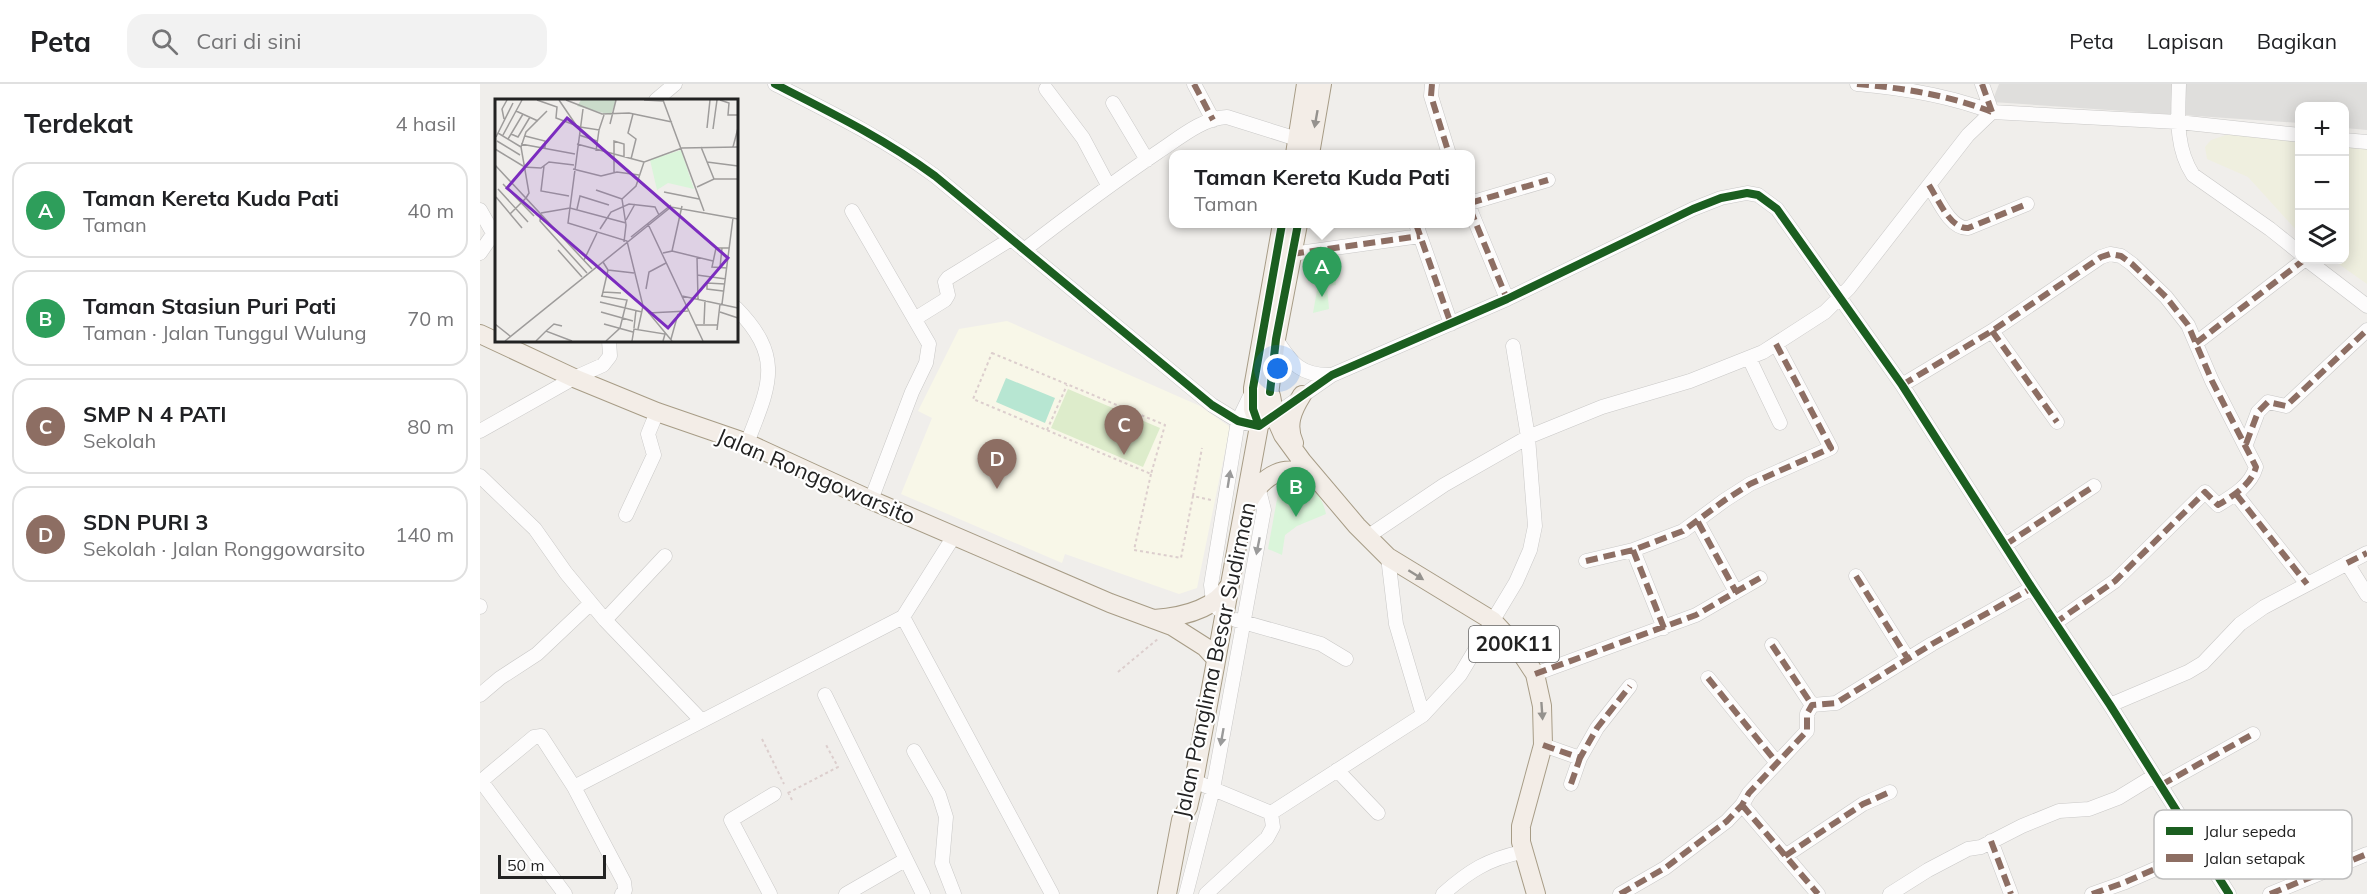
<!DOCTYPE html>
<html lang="id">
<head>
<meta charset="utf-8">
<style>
	:root { --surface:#fff; --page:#f2f2f2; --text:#202124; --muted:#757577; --line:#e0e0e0; --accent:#1a73e8 }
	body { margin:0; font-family:Mulish,sans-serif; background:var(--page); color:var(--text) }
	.controls { position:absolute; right:18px; top:18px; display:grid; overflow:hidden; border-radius:12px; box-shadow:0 3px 15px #0003 }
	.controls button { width:54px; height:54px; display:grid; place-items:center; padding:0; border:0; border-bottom:2px solid var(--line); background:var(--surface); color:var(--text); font:30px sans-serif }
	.scale { position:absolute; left:18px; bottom:15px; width:108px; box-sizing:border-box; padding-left:6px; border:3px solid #222; border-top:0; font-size:16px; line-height:21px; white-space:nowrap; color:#222; -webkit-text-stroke:4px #fff; paint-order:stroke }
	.you { position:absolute; left:798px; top:285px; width:21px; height:21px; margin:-15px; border:4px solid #fff; border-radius:50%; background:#1a73e8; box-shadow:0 0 0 9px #1a73e833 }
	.badge { display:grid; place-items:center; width:39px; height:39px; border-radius:50%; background:var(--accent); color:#fff; font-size:20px; font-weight:700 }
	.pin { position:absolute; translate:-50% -50px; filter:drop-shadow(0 2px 3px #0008) }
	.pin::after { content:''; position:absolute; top:32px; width:21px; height:18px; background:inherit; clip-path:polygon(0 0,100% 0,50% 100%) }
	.popup { position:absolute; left:689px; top:66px; width:306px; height:78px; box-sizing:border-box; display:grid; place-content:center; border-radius:12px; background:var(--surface); filter:drop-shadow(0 2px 4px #0005); font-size:20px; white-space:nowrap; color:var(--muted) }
	.popup b { font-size:22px; color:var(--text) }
	.popup::after { content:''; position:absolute; left:50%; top:100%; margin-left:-12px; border:12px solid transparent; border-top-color:var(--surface) }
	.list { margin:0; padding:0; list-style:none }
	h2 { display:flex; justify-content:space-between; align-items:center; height:78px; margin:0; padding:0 24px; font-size:26px }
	h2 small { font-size:20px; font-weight:400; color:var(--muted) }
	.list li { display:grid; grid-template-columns:39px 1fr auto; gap:18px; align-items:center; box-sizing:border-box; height:96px; margin:0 12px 12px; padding:0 12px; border:2px solid var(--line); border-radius:18px }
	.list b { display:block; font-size:22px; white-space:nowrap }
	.list p { margin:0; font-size:20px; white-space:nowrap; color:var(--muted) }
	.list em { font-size:20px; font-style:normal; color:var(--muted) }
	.icon { flex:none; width:33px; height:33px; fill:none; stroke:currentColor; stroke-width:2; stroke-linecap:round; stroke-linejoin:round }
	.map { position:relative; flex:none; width:1887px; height:810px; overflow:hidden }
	header { display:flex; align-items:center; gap:36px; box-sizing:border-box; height:84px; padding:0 30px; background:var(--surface); border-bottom:2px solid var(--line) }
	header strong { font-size:28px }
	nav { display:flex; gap:33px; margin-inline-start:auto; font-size:21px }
	.search { width:420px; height:54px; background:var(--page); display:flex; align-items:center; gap:15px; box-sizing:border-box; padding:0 21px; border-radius:18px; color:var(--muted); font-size:22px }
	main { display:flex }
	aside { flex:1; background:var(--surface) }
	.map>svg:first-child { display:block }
</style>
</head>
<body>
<header>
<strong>Peta</strong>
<div class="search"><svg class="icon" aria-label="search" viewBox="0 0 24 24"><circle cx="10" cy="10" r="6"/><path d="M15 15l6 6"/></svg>Cari di sini</div>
<nav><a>Peta</a><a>Lapisan</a><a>Bagikan</a></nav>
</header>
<main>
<aside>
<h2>Terdekat<small>4 hasil</small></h2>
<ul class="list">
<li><span class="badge" style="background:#2e9e5b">A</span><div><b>Taman Kereta Kuda Pati</b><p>Taman</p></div><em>40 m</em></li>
<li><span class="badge" style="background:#2e9e5b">B</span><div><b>Taman Stasiun Puri Pati</b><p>Taman · Jalan Tunggul Wulung</p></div><em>70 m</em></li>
<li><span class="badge" style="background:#8d6e63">C</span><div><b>SMP N 4 PATI</b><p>Sekolah</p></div><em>80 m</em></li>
<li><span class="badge" style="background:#8d6e63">D</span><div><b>SDN PURI 3</b><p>Sekolah · Jalan Ronggowarsito</p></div><em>140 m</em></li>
</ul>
</aside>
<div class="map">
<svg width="1887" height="810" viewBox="0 0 1887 810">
	<rect width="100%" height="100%" fill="#f0eeeb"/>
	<path fill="#dfdedc" d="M1519,0H1887V46L1865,44L1864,22H1820L1819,39L1512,18Z"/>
	<path fill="#f8f7e8" d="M527,237L720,322L750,343L717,504L699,510L585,470L582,479L421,410L452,334L438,327L479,245Z"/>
	<path fill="#efefdf" d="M1749,50L1819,58V149L1768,93L1727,75L1725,63L1731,56Z
		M1865,63L1887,65V200L1853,176H1864Z"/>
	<path fill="#ddeccb" d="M588,305L680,344L663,383L571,344Z"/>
	<path fill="#daf5da" d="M853,176L856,201L847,202L849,225L833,229L842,178Z
		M811,398C831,400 842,410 846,430L817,442L805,451L802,471L788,465L799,404Z"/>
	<path fill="#b7e6d2" d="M526,294L575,314L565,339L516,318Z"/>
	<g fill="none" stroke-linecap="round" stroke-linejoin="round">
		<g stroke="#c9c8c7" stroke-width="15">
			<path id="minor" d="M295,0C350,28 405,55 455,92L732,321L758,337L779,342L852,291L1027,215L1213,125L1241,114L1267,109L1278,111L1297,125L1422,301L1552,504L1630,621L1749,810
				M714,0L733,36
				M952,0L951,12L969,70
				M1377,0C1423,4 1468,11 1512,28L1698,38L1820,51
				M1502,0L1512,28
				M1699,0C1698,32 1695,63 1713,91L1790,145L1820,169
				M566,5L603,54L628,101
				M176,16L195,0
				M633,19L667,76
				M1864,56L1887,58
				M1449,101C1458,115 1470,145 1488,144L1547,120
				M990,119L1068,96
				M990,125L1027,215
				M0,126L13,149
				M372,127L449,260L446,279L432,308L391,416
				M936,140L971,240
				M544,166C588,132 632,99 678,68C698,55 722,34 747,33L817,55
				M0,169L16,146
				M812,170L940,152
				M1827,176L1887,222
				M256,224C305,274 289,302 267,359
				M436,234L465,216L468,211L465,198L468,194L531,155
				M1512,247L1577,338
				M796,255C812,280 821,292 852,291
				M1716,259L1824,176
				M1269,274L1300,339
				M1422,301L1512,247L1621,173L1630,170L1641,172L1652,180L1686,213L1708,241L1732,297L1776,383C1771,401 1753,412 1738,421L1725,408L1635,497L1575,539
				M0,347L94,294L123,281L130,272L129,256
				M1766,360L1778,328L1788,318L1806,322L1887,246
				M0,392L55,445L86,489L125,536L221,636
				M1756,410L1827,500
				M146,431L174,371L168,350L177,328
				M1218,438L1256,508
				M474,452L423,533L572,810
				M887,453L964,401L1048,353L1122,323L1210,297L1283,268L1345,228L1369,204L1488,51L1512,28
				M1525,461L1614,402
				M1153,466L1184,544
				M908,473L916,540L943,631
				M1106,477L1153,466L1203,447L1245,416L1270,400L1351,364L1296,260
				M1867,479L1887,511
				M1376,492L1428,575
				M0,522V523
				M738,525L733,518L731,501L758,337L772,308
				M125,536L185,472
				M756,536L841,560L866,575
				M1292,561L1332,621
				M1055,590L1216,531L1280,494
				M1228,594L1297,679
				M0,611L20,594L57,570L111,519
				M345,611L443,810
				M1630,621L1708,588L1723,579L1760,540L1784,523L1887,469
				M1063,661L1100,674L1117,644L1150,602
				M434,667L459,711L466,733L462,779L474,810
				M857,686L898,729
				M1,697L85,810
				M714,697L791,729L943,631L980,591L1036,498L1050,466L1055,442L1048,353L1033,262
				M0,698L54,653L61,652L94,703L144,798L145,806L142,810
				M1091,700L1100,674
				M1681,701L1773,650
				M94,703L423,533
				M1262,721L1338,810
				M1511,757L1531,810
				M1305,772L1383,720L1410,708
				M290,810L251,736L294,710
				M366,810L425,776
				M706,810L733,705L784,426L777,398
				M726,810L787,754L793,743L791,729
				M963,810C989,787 1008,775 1042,768
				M1140,810L1185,784L1247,737L1262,721L1269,709L1327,647V630L1332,621L1356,619L1452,560L1552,504
				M1410,810L1448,786L1488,765L1501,763L1542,742L1579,727L1609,725L1638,714L1674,692
				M1612,810L1643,799L1721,765
				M1790,810L1887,770"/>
		</g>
		<g stroke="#a79c86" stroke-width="20">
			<path id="major" d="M815,70L826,0
				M830,70L842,0
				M0,250L94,294L177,328L267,359L391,416L630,519L692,542L725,563L736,575
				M791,312L795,333L803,351L822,377L877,442L908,473L1013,537L1038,564L1055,590L1062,622L1063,661L1041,742V758L1056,810
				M779,342L773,325V304L802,140
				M814,359C806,341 812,327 822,311
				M768,419C782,392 805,376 834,395
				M674,535C702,533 734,526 750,501
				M687,810L701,736L708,723L714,697L779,342L787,327L796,255L818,140"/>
		</g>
		<path stroke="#dccecd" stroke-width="2" stroke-dasharray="3 3" stroke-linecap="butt" d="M512,269L685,341L671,390L493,315Z
			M567,346L587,301
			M671,390L654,466L701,474L713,412L731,416
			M713,412L722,364
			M638,588L679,554
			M282,655L304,700
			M308,708L312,716
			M308,709L358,683L345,659"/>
		<use href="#minor" stroke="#fdfcfc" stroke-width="14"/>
		<use href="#major" stroke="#f3ede7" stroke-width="18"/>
		<path stroke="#8d6e63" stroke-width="6" stroke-dasharray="12 6" stroke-linecap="butt" d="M714,0L733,36
			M952,0L951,12L969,70
			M1377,0C1423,4 1468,11 1512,28
			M1502,0L1512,28
			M1449,101C1458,115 1470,145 1488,144L1547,120
			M990,119L1068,96
			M990,125L1027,215
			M936,140L971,240
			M812,170L940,152
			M1512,247L1577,338
			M1716,259L1824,176
			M1422,301L1512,247L1621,173L1630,170L1641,172L1652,180L1686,213L1708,241L1732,297L1776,383C1771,401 1753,412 1738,421L1725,408L1635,497L1575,539
			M1766,360L1778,328L1788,318L1806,322L1887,246
			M1756,410L1827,500
			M1218,438L1256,508
			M1525,461L1614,402
			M1153,466L1184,544
			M1106,477L1153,466L1203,447L1245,416L1270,400L1351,364L1296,260
			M1867,479L1887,469
			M1376,492L1428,575
			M1292,561L1332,621
			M1055,590L1216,531L1280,494
			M1228,594L1297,679
			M1063,661L1100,674L1117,644L1150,602
			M1091,700L1100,674
			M1681,701L1773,650
			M1262,721L1338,810
			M1511,757L1531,810
			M1305,772L1383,720L1410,708
			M1140,810L1185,784L1247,737L1262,721L1269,709L1327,647V630L1332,621L1356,619L1452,560L1552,504
			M1612,810L1643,799L1721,765
			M1790,810L1887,770"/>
		<g stroke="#fff" stroke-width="11">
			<path id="cycleway" d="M295,0C350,28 405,55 455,92L732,321L758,337L779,342L852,291L1027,215L1213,125L1241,114L1267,109L1278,111L1297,125L1422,301L1552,504L1630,621L1749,810
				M790,308L796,255L818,140
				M779,342L773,325V304L802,140"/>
		</g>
		<use href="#cycleway" stroke="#1b5e20" stroke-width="8"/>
	</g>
	<defs><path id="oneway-solid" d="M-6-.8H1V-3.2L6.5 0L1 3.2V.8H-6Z" transform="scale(1.5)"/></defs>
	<g fill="#95928e">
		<use href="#oneway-solid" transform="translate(836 35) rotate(100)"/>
		<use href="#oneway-solid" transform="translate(936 491) rotate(32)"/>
		<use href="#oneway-solid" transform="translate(1062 627) rotate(86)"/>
	</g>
	<g fill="#9a9a9a">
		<use href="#oneway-solid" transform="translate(749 395) rotate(-81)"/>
		<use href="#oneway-solid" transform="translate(778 462) rotate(101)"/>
		<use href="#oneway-solid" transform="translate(742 653) rotate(100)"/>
	</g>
	<g text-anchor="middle" stroke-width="4.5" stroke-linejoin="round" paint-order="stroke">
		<rect fill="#fff" stroke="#646464" stroke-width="1.5" x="989" y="542" width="90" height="36" rx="4.5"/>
		<g font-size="21" font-weight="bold" fill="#222">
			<text x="1034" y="567">200K11</text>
		</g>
		<g font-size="22" fill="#222" stroke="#fff">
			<text transform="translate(336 392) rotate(23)" y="8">Jalan Ronggowarsito</text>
			<text transform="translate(734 576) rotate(-78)" y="8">Jalan Panglima Besar Sudirman</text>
		</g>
	</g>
	<g transform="translate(15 15)">
		<rect width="243" height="243" fill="#f0eeeb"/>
		<path d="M86,1H121L116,16L82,7Z" fill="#cadbca"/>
		<path d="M186,51L199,90L173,84L162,91L155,61Z" fill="#daf5da"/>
		<path fill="none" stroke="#9e9c9b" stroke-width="1.5" d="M42,1L62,8L61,19L85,28L104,31L109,16M64,1L81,26M71,1L107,15L134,14L177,23M149,1L168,2M168,1L209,112M225,1L234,4L233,16H243M88,10L73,124L132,142L148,207L177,242M21,12L43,22M9,20L7,10L12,1M115,25L121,1M212,29L215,1M218,30L222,1M3,34L26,48M16,35L23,38L35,18M8,36L27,1M84,36L102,42M30,37L50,42V49M1,38L18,4M13,40L28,15M2,42L25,56M26,45L80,55M82,45L149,63M206,48L219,80M238,48L243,29M0,50L28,67M101,52L104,31M136,60L141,40L133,34L138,15M212,63L243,67M0,66L97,170M49,67L46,92L74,97M28,68L46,69L54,63L79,66M78,70L106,77L122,73L144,76M119,73V42L129,45V58M8,85L39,117M202,88L219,80H243M3,90L33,123M101,91L127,100M169,93L204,100M1,98L27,129M31,99L34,94L26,48L31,33L52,12M82,110L85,97L114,106M46,114L75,109L131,124M46,114L45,122L92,174M15,115L31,99M131,121L140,105M153,125L208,242M105,130L116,113L134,105L160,108L164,116M136,138L176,106M129,143L131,126L127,100L141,87L149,63L187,49L243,48M63,151L87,178M177,152L218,162M168,154L177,152L187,107M202,158L203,200M89,161L102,134M108,163L113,171L139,174M225,168L227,149M232,169L217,168L221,149H234M202,176L231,180M151,190L154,173L171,164M228,192L212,190V184L230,185M108,193L126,194M106,197L132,201L125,229L111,242M107,197L113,171M187,197L243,209M105,203L147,213M227,205L238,119M106,213L138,222M225,213L243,219M153,214L193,212M0,225L15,237M109,225L138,233M209,225L210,201M200,226H222M139,229L141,211M143,230L148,207M222,231L225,205M51,232L59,225L67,227M176,240L183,215M10,242L176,108L243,120M41,242L51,232L77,242M137,242L139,230L170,235L168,242"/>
		<path fill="#7b2cbf" fill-opacity="0.15" stroke="#7b2cbf" stroke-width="3" d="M72,19L233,159L173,229L12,89Z"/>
		<rect width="243" height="243" fill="none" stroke="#222" stroke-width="3"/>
	</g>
	<rect x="1674" y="726" width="198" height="69" rx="9" fill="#fff" stroke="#bdbdbd" stroke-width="1.5"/>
	<rect x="1686" y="743" width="27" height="8" fill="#1b5e20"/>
	<rect x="1686" y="770" width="27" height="8" fill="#8d6e63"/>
	<g font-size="16" fill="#222">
		<text x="1724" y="753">Jalur sepeda</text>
		<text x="1724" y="780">Jalan setapak</text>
	</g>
</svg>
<div class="controls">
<button>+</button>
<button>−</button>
<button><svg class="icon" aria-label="layers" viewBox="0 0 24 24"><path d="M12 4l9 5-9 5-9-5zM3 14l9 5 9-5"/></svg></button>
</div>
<div class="scale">50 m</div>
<div class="you"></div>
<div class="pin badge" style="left:842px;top:213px;background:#2e9e5b">A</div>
<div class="popup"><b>Taman Kereta Kuda Pati</b>Taman</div>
<div class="pin badge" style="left:816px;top:433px;background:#2e9e5b">B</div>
<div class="pin badge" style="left:644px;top:371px;background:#8d6e63">C</div>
<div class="pin badge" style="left:517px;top:405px;background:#8d6e63">D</div>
</div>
</main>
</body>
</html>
